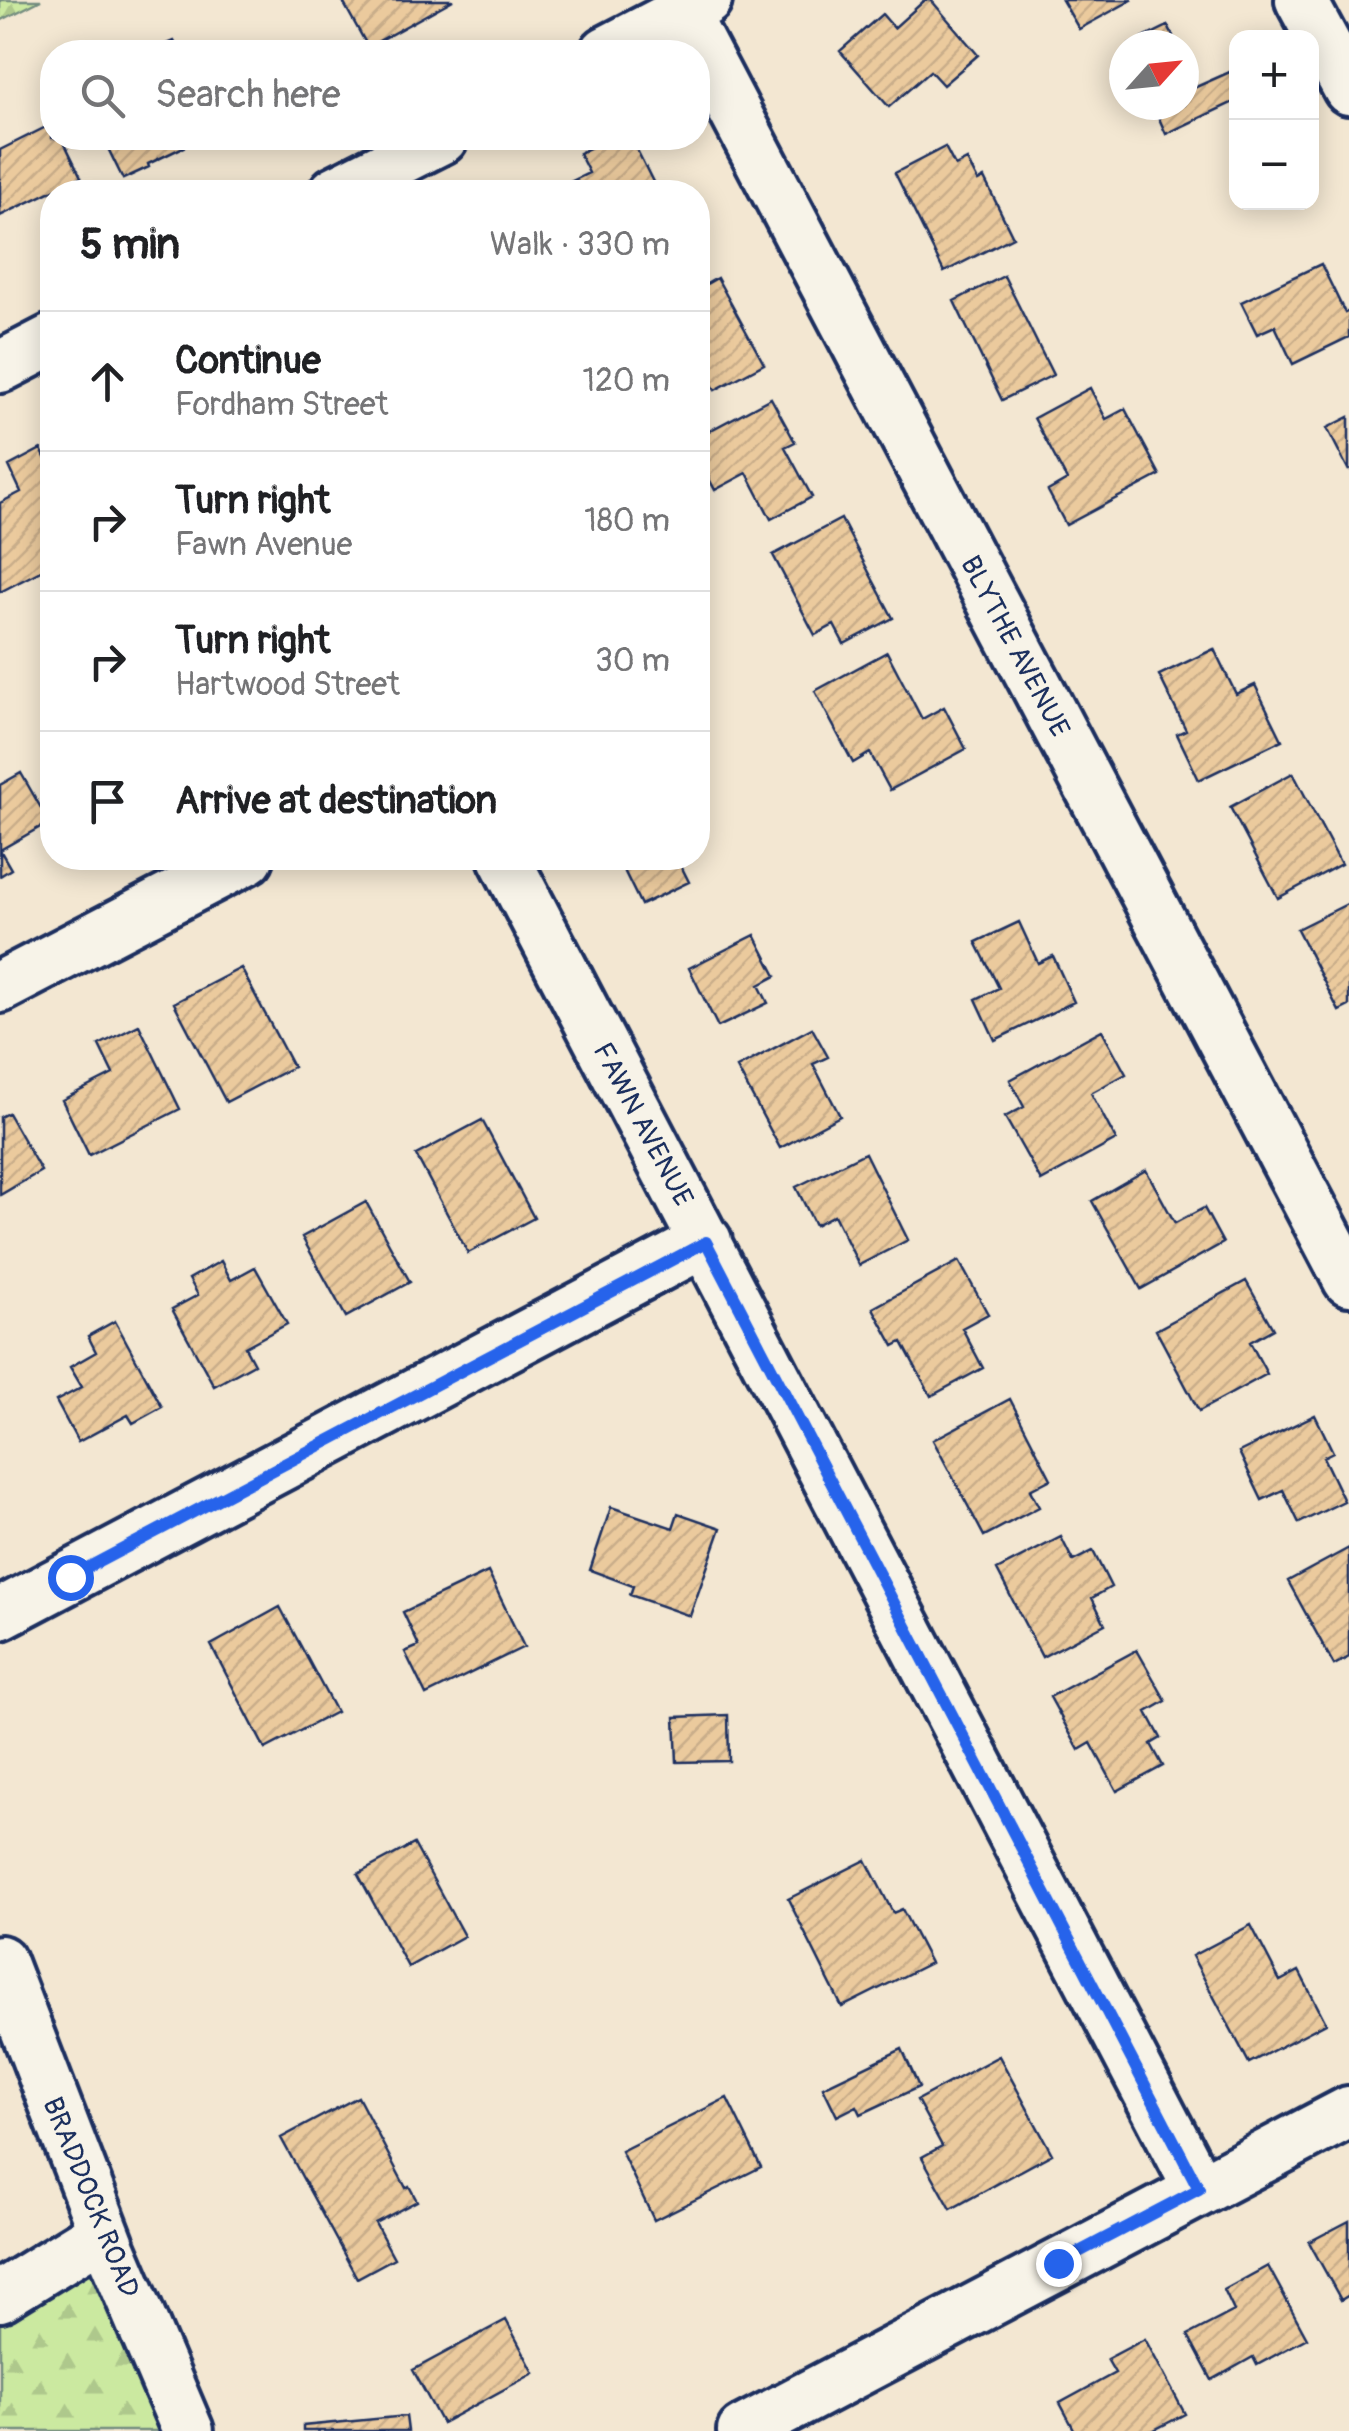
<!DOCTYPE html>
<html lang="en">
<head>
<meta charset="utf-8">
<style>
	:root { --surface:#fff; --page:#f6f6f6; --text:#202124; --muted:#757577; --line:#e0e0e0 }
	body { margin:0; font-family:Pangolin,sans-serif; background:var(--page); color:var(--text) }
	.controls { position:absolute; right:30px; top:30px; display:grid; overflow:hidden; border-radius:20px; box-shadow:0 5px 25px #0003 }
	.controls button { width:90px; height:90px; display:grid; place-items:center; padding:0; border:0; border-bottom:2px solid var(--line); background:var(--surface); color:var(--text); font:50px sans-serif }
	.compass { position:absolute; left:1109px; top:30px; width:90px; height:90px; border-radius:50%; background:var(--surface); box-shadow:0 5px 25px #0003; rotate:63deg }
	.stop { position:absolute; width:30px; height:30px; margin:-22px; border:8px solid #2563eb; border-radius:50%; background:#fff }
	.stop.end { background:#2563eb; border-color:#fff; box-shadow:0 2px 10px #0008 }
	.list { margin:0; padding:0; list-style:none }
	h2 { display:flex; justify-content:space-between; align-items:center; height:130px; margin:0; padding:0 40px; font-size:42px }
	h2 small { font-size:32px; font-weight:400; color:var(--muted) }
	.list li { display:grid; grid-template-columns:65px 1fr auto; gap:30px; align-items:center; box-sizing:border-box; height:140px; padding:0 40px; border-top:2px solid var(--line) }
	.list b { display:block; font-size:38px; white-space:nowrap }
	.list p { margin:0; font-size:32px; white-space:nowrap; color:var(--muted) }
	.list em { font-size:32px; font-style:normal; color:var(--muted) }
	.icon { flex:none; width:55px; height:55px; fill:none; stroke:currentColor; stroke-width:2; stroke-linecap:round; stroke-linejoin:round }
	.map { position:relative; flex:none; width:1349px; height:2431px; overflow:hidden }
	.search { position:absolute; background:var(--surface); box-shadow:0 5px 25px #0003; left:40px; top:40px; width:670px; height:110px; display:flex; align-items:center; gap:25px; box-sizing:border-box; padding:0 35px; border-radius:40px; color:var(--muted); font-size:38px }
	.panel { position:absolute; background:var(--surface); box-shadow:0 5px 25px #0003; left:40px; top:180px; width:670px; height:690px; border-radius:40px }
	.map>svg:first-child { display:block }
</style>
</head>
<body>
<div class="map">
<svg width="1349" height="2431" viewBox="0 0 1349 2431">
	<defs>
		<pattern id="forest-firs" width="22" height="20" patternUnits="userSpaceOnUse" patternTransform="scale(2.5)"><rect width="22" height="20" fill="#cbe9a0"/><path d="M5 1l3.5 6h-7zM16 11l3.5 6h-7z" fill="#aec88c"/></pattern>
		<pattern id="building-hatch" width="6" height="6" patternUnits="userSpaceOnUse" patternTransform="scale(2.5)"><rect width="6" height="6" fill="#ebca9d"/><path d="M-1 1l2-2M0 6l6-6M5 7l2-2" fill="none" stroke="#c9ae8a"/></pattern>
	</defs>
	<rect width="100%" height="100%" fill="#f3e7d2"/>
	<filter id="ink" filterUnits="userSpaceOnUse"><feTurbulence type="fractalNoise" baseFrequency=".01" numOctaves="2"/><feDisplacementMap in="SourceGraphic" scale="20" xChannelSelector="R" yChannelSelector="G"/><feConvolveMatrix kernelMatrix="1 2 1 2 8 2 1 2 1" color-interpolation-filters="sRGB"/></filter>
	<g filter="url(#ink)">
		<path fill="url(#forest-firs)" stroke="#738c7f" stroke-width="2.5" d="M0,0H41L0,21Z
			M113,2256L185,2431H0V2312Z"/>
		<path fill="url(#building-hatch)" stroke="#1b2f5e" stroke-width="2.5" d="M342,0H453L368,47Z
			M925,0H931L978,55L943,85L930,71L889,107L840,51L882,14L894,28Z
			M1062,0H1132L1079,29Z
			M1168,26L1177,45H1129Z
			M174,41L180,52H149Z
			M1184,61L1196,87L1232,71L1236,81V101L1166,134L1153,105H1184Z
			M52,124V138H62L81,177L0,216V150Z
			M103,138H202L148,164L149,167L123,179Z
			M610,138H631L658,192H573L568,183L589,173L579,153Z
			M945,147L955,166L967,160L978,181L984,178L1013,237L944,272L895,173Z
			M1321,264L1345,313L1349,311V337L1293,364L1275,326L1257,334L1241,302Z
			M1004,276L1053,375L1002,400L954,301Z
			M717,278L764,364L715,390L702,365L698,368V289Z
			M1090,388L1106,419L1125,409L1160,475L1066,525L1048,491L1067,480L1034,418Z
			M771,398L795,442L785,447L812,497L771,519L747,473L715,490L698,458V437Z
			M1349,417V471L1327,428Z
			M41,449L52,472V565L0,592V503L21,492L9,466Z
			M841,519L893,618L844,644L834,625L815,635L773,555Z
			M1214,649L1236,694L1255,685L1282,740L1199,780L1177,734L1186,730L1159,675Z
			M887,652L922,719L944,707L966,749L890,790L870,753L853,763L815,691Z
			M21,773L49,822L0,850V785Z
			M1293,773L1341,864L1278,898L1230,807Z
			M0,850L11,869L0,876Z
			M618,858H677L689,882L641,905Z
			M1349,903V1006L1339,1011L1297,929Z
			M1019,922L1038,963L1053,956L1074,1002L995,1040L976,999L999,988L976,942Z
			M755,935L776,976L759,985L768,1003L718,1027L689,968Z
			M241,968L293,1067L226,1102L174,1003Z
			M139,1025L180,1109L89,1155L62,1100L113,1074L99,1045Z
			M812,1028L828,1057L813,1064L840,1116L780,1148L737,1068Z
			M1102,1030L1126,1074L1091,1093L1116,1140L1041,1181L1005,1117L1024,1107L1010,1080Z
			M8,1113L41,1171L0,1195V1117Z
			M482,1120L534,1218L468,1253L416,1155Z
			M865,1153L908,1240L859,1265L834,1215L815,1225L796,1187Z
			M1146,1170L1175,1223L1204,1208L1223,1243L1141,1289L1092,1201Z
			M366,1202L410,1282L346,1317L302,1237Z
			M221,1261L231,1280L255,1267L287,1324L245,1347L254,1364L214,1386L172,1309L198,1295L189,1279Z
			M959,1261L988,1314L962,1328L983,1368L931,1396L902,1342L894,1346L873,1308Z
			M1246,1281L1273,1329L1250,1342L1267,1374L1199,1411L1156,1330Z
			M115,1321L162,1407L133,1423L128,1415L78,1442L56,1401L82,1387L70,1367L96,1352L88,1336Z
			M1010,1399L1051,1479L1030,1490L1039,1507L984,1536L933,1440Z
			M1315,1415L1333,1452L1323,1457L1344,1501L1299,1523L1283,1490L1262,1500L1239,1452Z
			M611,1507L673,1528L678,1513L721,1528L690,1616L630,1595L633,1586L590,1570Z
			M1061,1537L1073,1561L1093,1551L1111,1587L1092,1598L1105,1624L1042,1657L997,1570Z
			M1349,1548V1657L1334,1665L1288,1581Z
			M488,1572L524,1647L426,1695L405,1652L419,1646L403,1612Z
			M280,1607L336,1712L265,1749L211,1645Z
			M1137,1650L1166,1701L1147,1712L1161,1738L1151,1744L1163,1766L1117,1791L1091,1743L1079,1750L1050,1697Z
			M728,1715L729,1761L677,1762L675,1717Z
			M414,1844L464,1936L408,1967L358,1874Z
			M866,1860L893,1913L902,1909L930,1963L842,2007L788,1899Z
			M1251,1925L1280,1981L1299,1971L1326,2023L1249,2063L1192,1956Z
			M902,2049L919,2087L861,2114L857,2106L837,2116L823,2087Z
			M999,2056L1052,2154L951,2209L922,2157L942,2146L917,2100Z
			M358,2097L406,2188L409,2186L417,2201L375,2223L394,2258L357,2278L281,2138Z
			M727,2098L761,2167L654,2220L621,2151Z
			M1349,2221V2295L1341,2300L1309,2242Z
			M1268,2266L1307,2338L1257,2365L1253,2357L1212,2380L1188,2335L1234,2311L1224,2290Z
			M506,2320L534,2373L442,2423L413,2370Z
			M1145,2339L1185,2414L1152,2431H1075L1060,2403L1115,2373L1107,2359Z
			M406,2416L408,2431H303V2426Z"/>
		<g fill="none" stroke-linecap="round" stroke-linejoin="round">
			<g stroke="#1b2f5e" stroke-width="58">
				<path id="minor" d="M1301,0L1349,89
					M683,13L1349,1280
					M606,52L706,0
					M335,192L442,138
					M0,367L52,340
					M504,858L1199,2189
					M0,987L248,858
					M0,1614L706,1241
					M0,1961L111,2250L188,2431
					M0,2296L104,2232
					M743,2431L1349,2112"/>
			</g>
			<use href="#minor" stroke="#f7f3e8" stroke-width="50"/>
		</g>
	</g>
	<g fill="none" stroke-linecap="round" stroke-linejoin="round" filter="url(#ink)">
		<path stroke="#2563eb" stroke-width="12" d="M70,1577L706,1242L1199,2189L1058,2263"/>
	</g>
	<g text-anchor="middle" stroke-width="8" stroke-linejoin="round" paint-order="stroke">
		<g font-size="28" fill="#1b2f5e" stroke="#f7f3e8">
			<text transform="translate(1016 646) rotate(62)" y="10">BLYTHE AVENUE</text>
			<text transform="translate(644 1124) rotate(62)" y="10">FAWN AVENUE</text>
			<text transform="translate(92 2197) rotate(68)" y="10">BRADDOCK ROAD</text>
		</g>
	</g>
</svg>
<div class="controls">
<button>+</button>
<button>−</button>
</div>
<svg class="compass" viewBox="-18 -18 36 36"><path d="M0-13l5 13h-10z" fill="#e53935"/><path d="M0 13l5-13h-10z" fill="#757577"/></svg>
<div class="stop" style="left:70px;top:1577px"></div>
<div class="stop end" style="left:1058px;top:2263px"></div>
<div class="search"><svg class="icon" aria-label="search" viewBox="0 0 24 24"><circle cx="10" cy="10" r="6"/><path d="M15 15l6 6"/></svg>Search here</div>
<section class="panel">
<h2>5 min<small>Walk · 330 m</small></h2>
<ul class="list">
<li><svg class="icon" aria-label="ahead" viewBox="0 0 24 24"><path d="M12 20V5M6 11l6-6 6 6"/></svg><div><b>Continue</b><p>Fordham Street</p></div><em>120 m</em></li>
<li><svg class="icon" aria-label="right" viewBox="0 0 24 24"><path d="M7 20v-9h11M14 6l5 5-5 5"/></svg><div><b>Turn right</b><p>Fawn Avenue</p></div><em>180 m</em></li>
<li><svg class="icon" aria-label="right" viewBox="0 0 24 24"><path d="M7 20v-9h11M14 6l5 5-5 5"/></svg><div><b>Turn right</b><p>Hartwood Street</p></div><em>30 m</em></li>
<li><svg class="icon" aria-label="arrive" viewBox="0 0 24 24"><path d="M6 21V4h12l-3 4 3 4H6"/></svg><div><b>Arrive at destination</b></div></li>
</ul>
</section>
</div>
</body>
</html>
